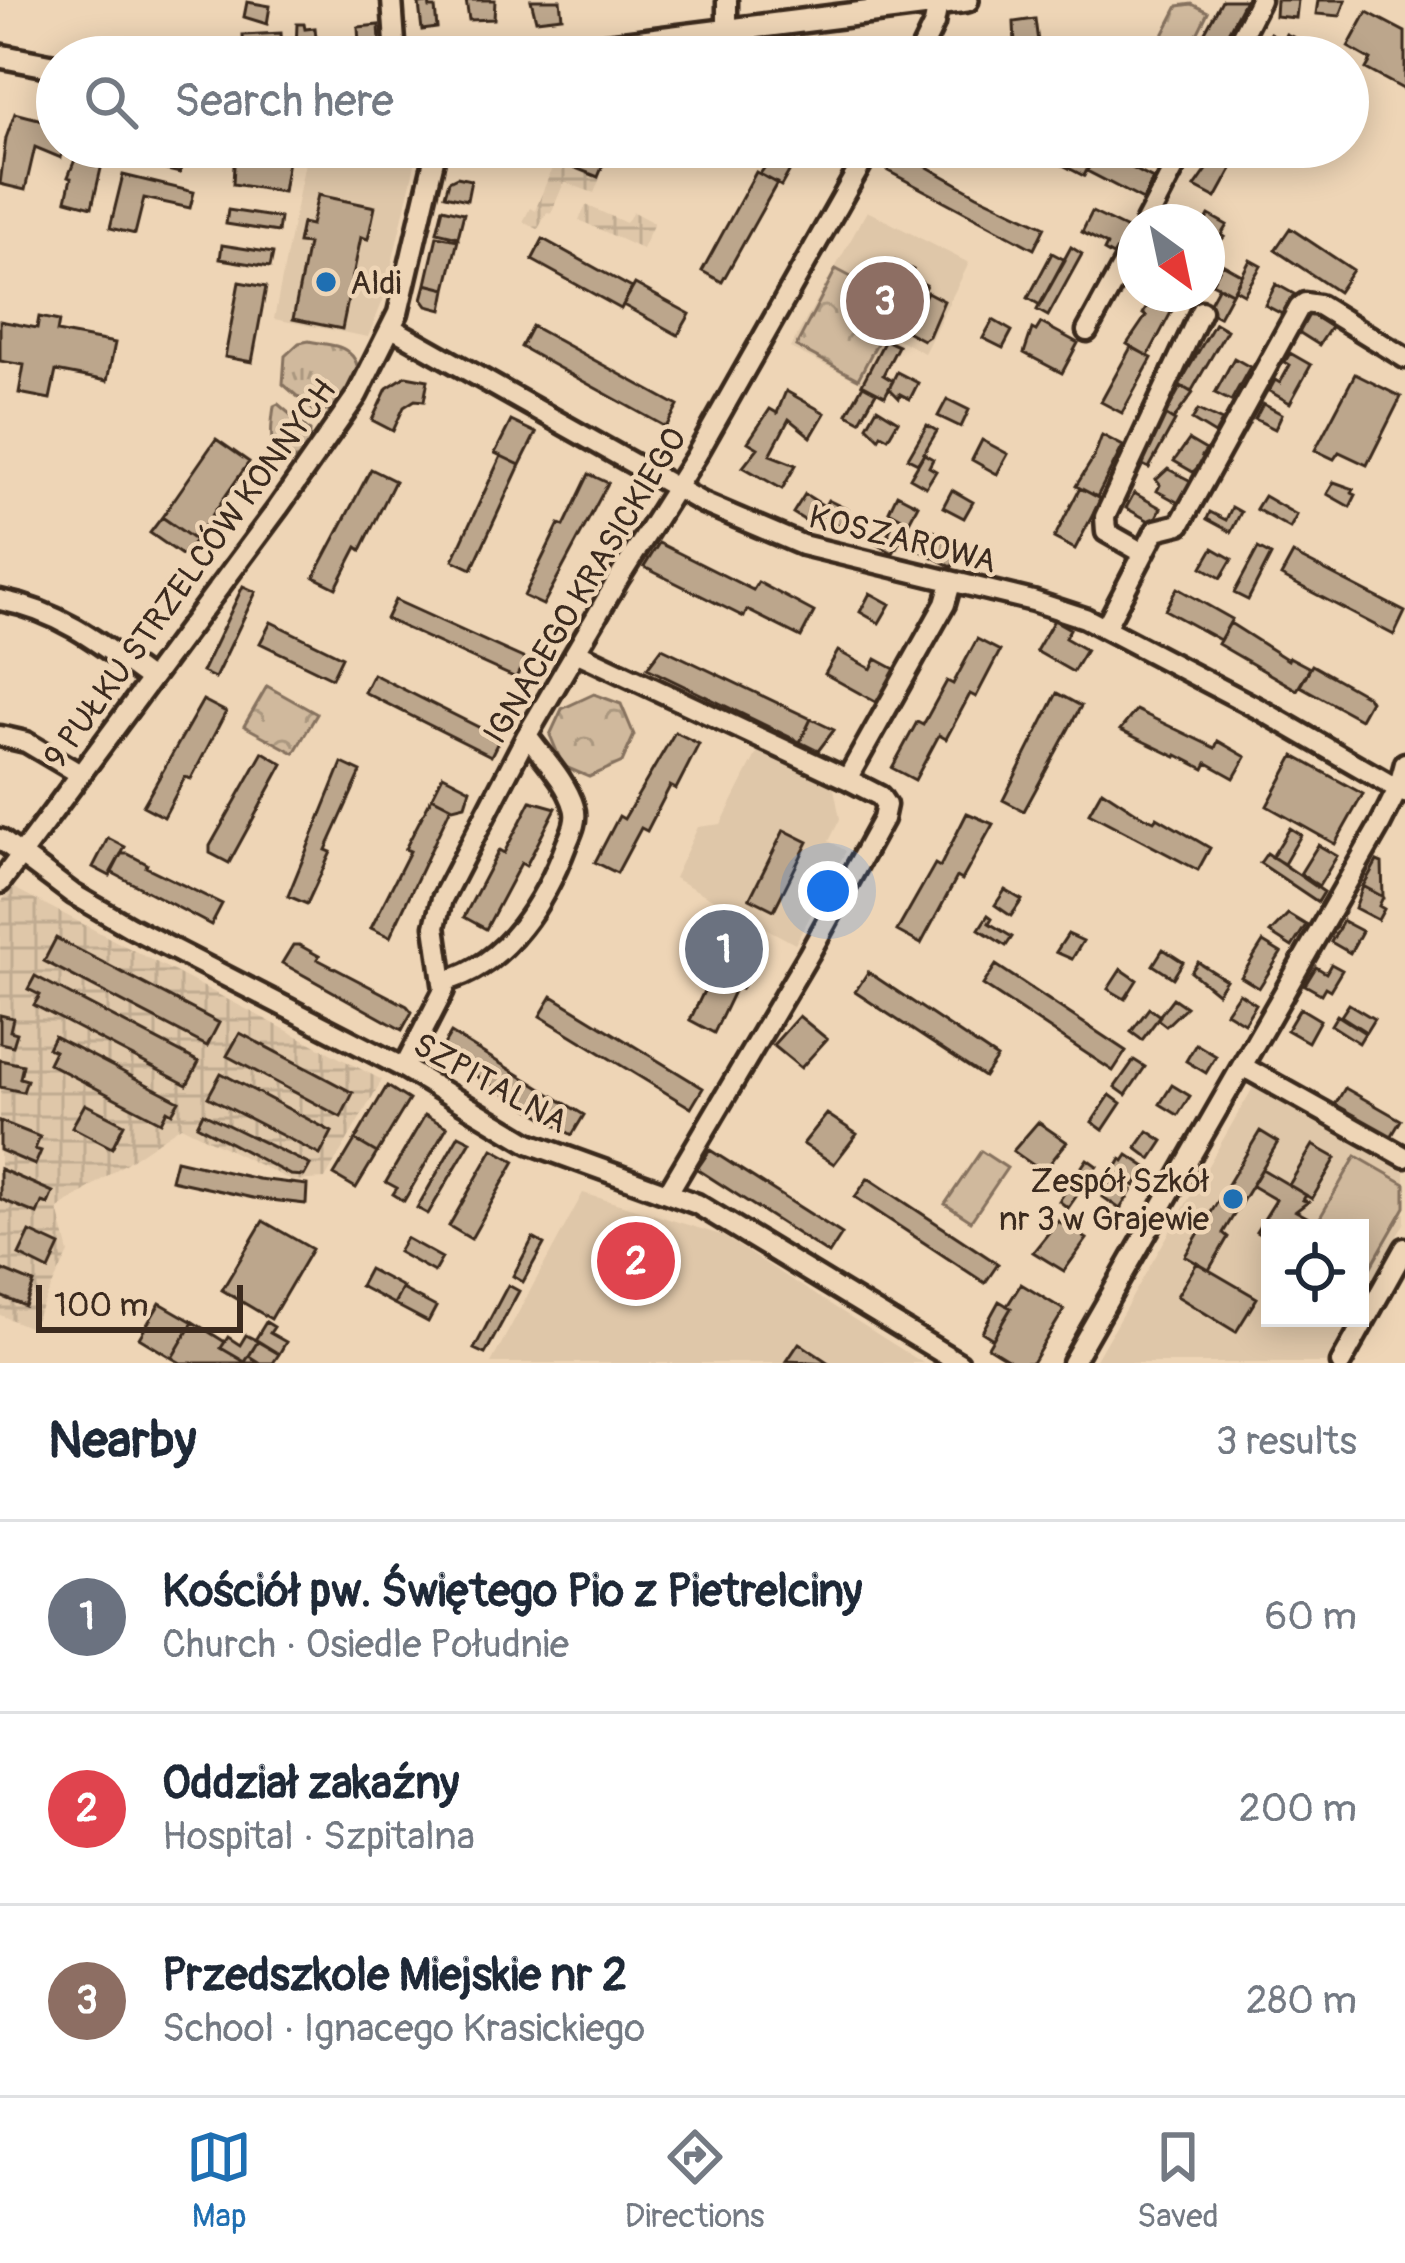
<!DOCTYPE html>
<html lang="en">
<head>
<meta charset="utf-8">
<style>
	:root { --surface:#fff; --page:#f6f6f7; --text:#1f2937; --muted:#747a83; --line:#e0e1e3; --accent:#1f6fb2 }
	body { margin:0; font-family:Pangolin,sans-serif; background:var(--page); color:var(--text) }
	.controls { position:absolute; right:36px; bottom:36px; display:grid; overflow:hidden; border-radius:0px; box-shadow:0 6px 30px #0003 }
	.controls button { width:108px; height:108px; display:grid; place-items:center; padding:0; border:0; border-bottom:3px solid var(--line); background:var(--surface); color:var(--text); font:60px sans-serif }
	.compass { position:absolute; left:1117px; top:204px; width:108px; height:108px; border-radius:50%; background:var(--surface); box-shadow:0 6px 30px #0003; rotate:147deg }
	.scale { position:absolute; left:36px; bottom:30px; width:207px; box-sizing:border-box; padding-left:12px; border:6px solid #3b2a1e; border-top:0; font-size:33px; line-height:42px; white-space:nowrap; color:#3b2a1e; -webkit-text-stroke:9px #eed5b6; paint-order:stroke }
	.you { position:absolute; left:828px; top:891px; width:42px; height:42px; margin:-30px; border:9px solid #fff; border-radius:50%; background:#1a73e8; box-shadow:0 0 0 18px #1a73e833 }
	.badge { display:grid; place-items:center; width:78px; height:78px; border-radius:50%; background:var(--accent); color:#fff; font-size:39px; font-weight:700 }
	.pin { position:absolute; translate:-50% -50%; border:6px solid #fff; box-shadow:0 3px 12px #0006 }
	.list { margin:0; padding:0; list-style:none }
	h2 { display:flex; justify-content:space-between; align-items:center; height:156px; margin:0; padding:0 48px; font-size:51px }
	h2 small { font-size:39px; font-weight:400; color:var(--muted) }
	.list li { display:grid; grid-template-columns:78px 1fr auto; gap:36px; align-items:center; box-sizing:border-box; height:192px; padding:0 48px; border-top:3px solid var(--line) }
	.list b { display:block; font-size:45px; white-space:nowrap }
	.list p { margin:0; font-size:39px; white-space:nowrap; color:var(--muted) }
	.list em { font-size:39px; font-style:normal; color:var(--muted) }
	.icon { flex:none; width:66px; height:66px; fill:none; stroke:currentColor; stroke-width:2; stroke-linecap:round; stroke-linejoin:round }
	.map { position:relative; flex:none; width:1405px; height:1363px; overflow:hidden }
	.search { position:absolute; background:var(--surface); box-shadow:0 6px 30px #0003; left:36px; right:36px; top:36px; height:132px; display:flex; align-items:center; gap:30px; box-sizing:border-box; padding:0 42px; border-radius:66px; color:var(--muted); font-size:45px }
	.sheet { height:732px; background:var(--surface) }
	nav { display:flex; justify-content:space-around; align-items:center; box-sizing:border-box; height:168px; border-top:3px solid var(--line); background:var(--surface); font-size:33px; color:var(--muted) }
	nav a { display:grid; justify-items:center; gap:6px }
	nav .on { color:var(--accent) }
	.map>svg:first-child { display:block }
</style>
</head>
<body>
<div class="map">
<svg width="1405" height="1363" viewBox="0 0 1405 1363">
	<defs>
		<pattern id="industrial-grid" width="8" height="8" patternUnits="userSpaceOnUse" patternTransform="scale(3)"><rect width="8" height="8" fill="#dfc7a9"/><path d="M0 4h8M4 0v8" fill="none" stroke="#c0ab91"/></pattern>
		<pattern id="grass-tufts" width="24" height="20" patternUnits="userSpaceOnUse" patternTransform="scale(3)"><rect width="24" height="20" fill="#d0b99d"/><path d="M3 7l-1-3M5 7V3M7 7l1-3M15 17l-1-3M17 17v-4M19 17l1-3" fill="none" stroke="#aa977f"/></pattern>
		<pattern id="park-crowns" width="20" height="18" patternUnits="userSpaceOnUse" patternTransform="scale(3)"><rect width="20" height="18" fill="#d0b99d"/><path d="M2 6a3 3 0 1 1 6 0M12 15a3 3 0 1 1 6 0" fill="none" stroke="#aa977f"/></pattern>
	</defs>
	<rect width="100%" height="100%" fill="#eed5b6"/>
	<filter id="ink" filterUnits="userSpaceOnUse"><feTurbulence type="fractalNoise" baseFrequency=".00833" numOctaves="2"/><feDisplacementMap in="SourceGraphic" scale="24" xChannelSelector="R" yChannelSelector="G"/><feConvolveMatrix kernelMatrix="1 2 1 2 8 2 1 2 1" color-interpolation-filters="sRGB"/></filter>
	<g filter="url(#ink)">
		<path fill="#dfc7a9" d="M308,147H419L384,298L368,337L274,319Z
			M867,211L969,263L924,353L887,333L862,383L790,348Z
			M760,747L833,783L840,819L829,841L846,851L795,944L674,878L698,827L721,824Z
			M1258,1079L1405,1166V1222L1360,1301V1228H1270V1318H1351L1325,1363H1094Z
			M583,1193L721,1235L923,1363H491Z"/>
		<path fill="url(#industrial-grid)" d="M555,161L600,178L594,193L564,182L551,214L547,213L538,229L523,222L530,208L535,211Z
			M586,205L626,223L633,212L654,223L642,249L579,220Z
			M12,887L382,1080L325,1179L292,1181L181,1126L58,1209L69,1253L31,1328L0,1315V904Z"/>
		<path fill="url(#grass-tufts)" stroke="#86725e" stroke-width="3" d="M1192,4L1208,12L1186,57L1160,41L1178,6Z
			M309,341C321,344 339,344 348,352C370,369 349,399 333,411H314L283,384L285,356L299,343Z
			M278,404L310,431L309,455C265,473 270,435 274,406Z"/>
		<path fill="url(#park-crowns)" stroke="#86725e" stroke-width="3" d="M836,269L870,287L857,311L886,326L858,379L796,346Z
			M267,686L317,714L294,753L244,726Z
			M594,694L621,704L634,735L622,762L589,777L563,766L550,735L562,709Z"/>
		<path fill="#d0b99d" stroke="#86725e" stroke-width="3" d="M981,1151L1007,1168L971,1221L945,1204Z
			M1356,1156L1405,1184V1207L1369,1270L1360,1265V1228H1314Z"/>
		<path fill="#bca68c" stroke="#3b2a1e" stroke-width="3" d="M466,0H495L494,19L469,20Z
			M531,0H560L562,17L536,20Z
			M1222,0H1245L1216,55L1198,45Z
			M1276,0H1298L1296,18L1275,16Z
			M1318,0H1346L1340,16L1316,14Z
			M247,2L270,6L267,24L244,17Z
			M429,3L430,8H435L437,28L422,30L419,4Z
			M1367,12L1405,32V90L1366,69L1371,60L1348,47Z
			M1035,19L1038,42L1015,45L1014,22Z
			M297,24H304L305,29L315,28L317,47L296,49Z
			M379,25L380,42L359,44L358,27Z
			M281,33L282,51L244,53L243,35Z
			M1270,33L1283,40L1286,34L1295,38L1286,57L1263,46Z
			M15,113L46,121L57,119V147H106L92,207L66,200L71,178L68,177L76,157L62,153L61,158L35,147L25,190L0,184L6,138Z
			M131,147L185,151L180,173L128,161Z
			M235,147H290L283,192L233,184Z
			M779,147H803L781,186L760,174Z
			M1028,147H1082L1095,154L1084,176Z
			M1217,147H1244L1216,198L1195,187L1211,164L1209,162Z
			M1097,150L1153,179L1143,200L1087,171Z
			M568,151L603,165L598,177L563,163Z
			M899,151L977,195L1045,227L1034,249L888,171Z
			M756,172L777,183L722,282L702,271Z
			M123,175L194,192L190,208L144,198L135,234L110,228Z
			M457,177L471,180L467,200L445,195L449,181Z
			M318,195L375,207L368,239L361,237L342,329L293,319L308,244L298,243L302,223L311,225Z
			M443,208L464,213L458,237L437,232Z
			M228,210L280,218L278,232L226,224Z
			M1092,212L1129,230L1113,256L1104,251L1107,245L1082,232Z
			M1209,215L1227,225L1221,235L1224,237L1212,250L1207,247L1205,222Z
			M1290,228L1353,270L1338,292L1275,250Z
			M437,236L458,240L446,289L426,284Z
			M543,239L632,288L621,309L532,260Z
			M222,245L273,253L270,267L220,259Z
			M1071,247L1082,254L1048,316L1037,310Z
			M1052,253L1065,260L1040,305L1028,298Z
			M1250,260L1261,266L1244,294L1235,289Z
			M895,261L913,270L886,321L868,311L886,285L883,284Z
			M1222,264L1242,275L1232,293L1212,283Z
			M919,281L926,285L920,296L924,298L911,323L890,312L904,287L913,292Z
			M239,282L266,287L252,362L225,357Z
			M426,284L446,289L442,310L427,306L422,299Z
			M635,284L690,314L678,335L623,305Z
			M1276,284L1294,294L1282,314L1265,305Z
			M1219,286L1232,293L1219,317L1206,310Z
			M927,292L944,301L929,336L923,340L906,331Z
			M1154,294L1175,305L1148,356L1127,344L1146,316L1143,314Z
			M1309,313L1331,327L1319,345L1297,331Z
			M39,317L59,321L57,332L115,343L107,381L56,371L50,399L19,393L24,365L0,361V321L37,328Z
			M993,320L1012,331L1003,348L983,338Z
			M1041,323L1078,343L1062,373L1024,353L1032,329L1036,331Z
			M1215,323L1227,330L1191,392L1179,385Z
			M532,326L678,406L666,427L521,347Z
			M885,340L898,346L883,375L893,381L885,396L862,384Z
			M1131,347L1152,358L1122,413L1101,402Z
			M1290,353L1311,365L1290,403L1269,391L1275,380L1280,383L1290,365L1285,362Z
			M1234,358L1250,367L1231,401L1215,393Z
			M897,372L918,383L910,399L900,394L899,398L889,388Z
			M1355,374L1401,397L1367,465L1339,452L1334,459L1315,450Z
			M406,376L428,380L424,401L415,400L404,407L393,431L372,420L387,388Z
			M863,385L876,392L860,421L847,414Z
			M1181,386L1193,393L1173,420L1165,415Z
			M786,391L825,413L811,437L789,419L770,455L796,465L782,489L743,467L758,448L748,442L770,409L777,413Z
			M947,399L969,410L961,427L938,416Z
			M1263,404L1282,414L1275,429L1255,419Z
			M877,408L898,421L888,438L881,434L879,438L867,426Z
			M1198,410L1222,421L1215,434L1192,420Z
			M1163,414L1175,421L1149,468L1137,462Z
			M511,421L536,433L520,465L495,453Z
			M927,425L937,431L918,463L908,458Z
			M1102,435L1123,446L1097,497L1076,486L1094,457Z
			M216,439L249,462L195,540L162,517Z
			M982,440L1008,454L997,474L972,460Z
			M1189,440L1206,450L1202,456L1207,458L1193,472L1174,461Z
			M924,454L933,459L929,467L936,471L926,487L910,478Z
			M501,456L520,465L472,569L453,560Z
			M371,469L395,481L361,550L357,547L336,588L314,577Z
			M1168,469L1191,481L1179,503L1157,491L1160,485L1156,480Z
			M589,474L608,483L543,605L524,596L559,524L564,526Z
			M1334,482L1354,489L1352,493L1356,495L1350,507L1327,494Z
			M1080,488L1101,499L1075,549L1054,538Z
			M952,490L973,502L964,518L943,507Z
			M1134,493L1161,508L1153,523L1126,508Z
			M805,494L824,506L812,525L793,513Z
			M897,494L918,505L909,522L889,511Z
			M1264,496L1297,515L1290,528L1256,509Z
			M828,500L848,510L840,526L820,515Z
			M1232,507L1241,512L1231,532L1207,519L1210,512L1226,520Z
			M162,517L195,540L183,556L150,533Z
			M882,524L891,528L888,534L900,541L893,553L872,542Z
			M930,529L963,546L952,567L919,550Z
			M659,543L753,590L758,582L814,612L801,637L747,610L744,617L644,567Z
			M1213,548L1232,559L1221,578L1202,567Z
			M1258,548L1271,555L1248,600L1234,593Z
			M1293,554L1405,612L1394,635L1281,576Z
			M243,586L256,592L215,678L202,672Z
			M1177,588L1232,619L1220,640L1165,610Z
			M870,593L890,604L879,623L860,612Z
			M395,600L525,659L516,678L386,619Z
			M1054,620L1070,629L1065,638L1086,650L1073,672L1036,651Z
			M271,622L342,657L332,678L260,643Z
			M1230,623L1288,660L1289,657L1310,668L1297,690L1218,644Z
			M977,639L1000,651L976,697L970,694L946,739L939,735L915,780L892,768L917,722L923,725L947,681L953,684Z
			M662,648L811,719L800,742L647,668Z
			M838,651L871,669L876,659L900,672L881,705L825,674Z
			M1312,665L1367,696L1370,701L1360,719L1300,686Z
			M373,674L500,738L491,756L364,692Z
			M1057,693L1081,706L1024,811L1003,800Z
			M203,700L226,712L191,779L185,777L164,817L143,806Z
			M1136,710L1215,748L1218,741L1246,757L1234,778L1207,763L1204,769L1177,755L1176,757L1120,730Z
			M811,719L834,730L818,751L800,742Z
			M675,732L699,744L676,789L670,786L647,831L641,828L617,873L595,862L619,816L624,819Z
			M263,752L283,764L229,863L210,853V846Z
			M1294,756L1363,794L1335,844L1267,806Z
			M342,763L361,772L326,850L331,852L307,904L288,896Z
			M443,775L470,789L465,805L453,808L432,797Z
			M1102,790L1139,814L1154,821L1157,817L1210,848L1198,870L1089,813Z
			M432,797L451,807L390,937L371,928L410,851L405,849Z
			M531,801L556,808L526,866L521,863L486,929L464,917L499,850L504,853Z
			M967,813L993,824L962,880L957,877L921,944L897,931L935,864L940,867Z
			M1290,828L1301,835L1284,864L1272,857Z
			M784,830L808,842L774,910L750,898Z
			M108,838L125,847L110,876L93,867Z
			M1318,845L1337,856L1319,886L1300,874Z
			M1267,853L1324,892L1318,902L1260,863Z
			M121,854H128L147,864L146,867L222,904L211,925L111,872Z
			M1377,861L1382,863L1383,897L1363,886Z
			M1363,886L1383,897L1379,906L1384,909L1378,920L1355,908Z
			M1005,890L1022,900L1011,916L995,905Z
			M1288,914L1306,925L1292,947L1270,933Z
			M988,915L992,918L989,923L1012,937L1006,946L979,929Z
			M1343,921L1362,931L1350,953L1331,942Z
			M711,923L756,945L750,958L758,963L753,973L744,969L740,978L716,966L711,977L697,976L696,963L692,961L697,951L689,947L687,941L692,931L706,932Z
			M1068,934L1083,941L1072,959L1056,952Z
			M56,938L219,1023L207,1046L44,961Z
			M1263,942L1281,953L1259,988L1241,977Z
			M293,945H299L319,956L317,959L407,1006L412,1012L402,1030L282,963Z
			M1163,949L1183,962L1173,978L1153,965Z
			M1198,962L1226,980L1217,993L1191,972Z
			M1331,964L1342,970L1330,990L1325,987L1321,994L1305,985L1316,967L1326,973Z
			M996,965L1126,1051L1113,1071L983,985Z
			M716,966L745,981L741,989L736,987L714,1033L690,1020Z
			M1121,969L1137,980L1125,999L1108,989Z
			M868,972L997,1058L984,1077L855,992Z
			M35,976L199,1062L187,1085L34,1005L40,995L28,989Z
			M1239,993L1256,1004L1244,1023L1226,1012Z
			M552,996L703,1088L691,1108L540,1016Z
			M1173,998L1186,1007L1166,1026L1157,1019Z
			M1349,1004L1374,1019L1366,1032L1341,1016Z
			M1149,1008L1160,1016L1142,1040L1131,1032Z
			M1300,1008L1320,1020L1308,1042L1287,1030Z
			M0,1015L13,1018L10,1031L17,1033L13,1046L0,1043Z
			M1337,1015L1365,1033L1359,1043L1331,1025Z
			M799,1016L827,1039L801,1068L773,1045Z
			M240,1033L353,1093L341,1117L227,1056Z
			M451,1033L584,1115L572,1135L439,1053Z
			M54,1036L179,1101L172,1113L167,1110L161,1122L48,1063L54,1051L48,1048Z
			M1196,1044L1216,1056L1206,1073L1186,1061Z
			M0,1060L23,1065L20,1078L27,1080L23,1092L0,1087Z
			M1134,1060L1145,1067L1126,1095L1115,1087Z
			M221,1073L332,1132L320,1155L208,1097Z
			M1172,1085L1190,1096L1178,1115L1160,1104Z
			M387,1086L409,1100L377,1153L355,1140Z
			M1345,1088L1401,1120L1391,1137L1335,1105Z
			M1110,1095L1121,1103L1103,1130L1092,1122Z
			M85,1104L124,1124L112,1148L72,1127Z
			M203,1113L310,1165L304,1176L290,1175L197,1125Z
			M827,1114L857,1134L834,1164L803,1144Z
			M425,1115L447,1127L404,1201L393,1194L397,1188L386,1182Z
			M0,1121L40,1137L35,1149L41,1151L35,1165L0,1150Z
			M1038,1122L1067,1142L1043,1172L1013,1151Z
			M1148,1131L1163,1141L1151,1159L1136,1148Z
			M1260,1131L1278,1142L1223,1233L1228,1237L1209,1270L1185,1256Z
			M459,1135L471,1141L428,1214L417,1208Z
			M355,1140L377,1153L356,1188L334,1175Z
			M1313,1145L1336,1158L1312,1199L1289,1185Z
			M493,1149L515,1161L471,1239L449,1226Z
			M710,1150L842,1234L829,1254L697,1169Z
			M1128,1155L1152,1171L1145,1182L1139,1179L1135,1186L1113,1173L1121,1159L1124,1161Z
			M1087,1159L1097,1166L1068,1208L1059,1201Z
			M176,1160L258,1179L307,1185L306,1204L253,1198L171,1180Z
			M0,1169L53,1192L48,1204L42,1202L37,1214L0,1199Z
			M1262,1169L1306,1195L1303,1200L1308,1202L1296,1211L1307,1217L1301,1228H1270V1240L1256,1232L1276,1200L1252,1186Z
			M868,1178L998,1264L985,1283L855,1197Z
			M1116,1179L1132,1190L1120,1209L1103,1197L1107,1192L1102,1188L1107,1181L1112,1185Z
			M263,1221L312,1249L271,1319L222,1290Z
			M1058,1221L1087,1239L1064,1271L1033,1252Z
			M625,1225L651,1241L641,1257L653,1264L637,1290L615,1276L629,1255L611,1246Z
			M30,1232L60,1246L49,1270L19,1255Z
			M406,1238L442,1258L434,1272L398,1252Z
			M533,1238L544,1244L523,1282L513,1276Z
			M1197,1263L1257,1298L1236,1332L1177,1296Z
			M0,1269L34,1283L25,1306L0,1296Z
			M369,1269L403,1287L394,1304L360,1286Z
			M1021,1284L1064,1310L1032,1363H1014L988,1347L1011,1308L1007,1306Z
			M508,1285L519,1291L485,1354L474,1349Z
			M402,1289L436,1307L428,1322L394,1304Z
			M999,1301L1011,1308L993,1339L982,1332Z
			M160,1303L193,1322L172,1358L139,1338Z
			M193,1322L225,1342L221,1348L245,1362L249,1356L260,1363H181L172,1358Z
			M266,1322L274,1327L270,1333L286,1342L279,1354L255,1340Z
			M246,1335L258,1341L245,1362L221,1348L228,1337L240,1345Z
			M258,1341L279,1354L273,1363H260L249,1356Z
			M799,1343L829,1363L787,1361Z"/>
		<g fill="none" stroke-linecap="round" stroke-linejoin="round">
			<g stroke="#3b2a1e" stroke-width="27">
				<path id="minor" d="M392,0L396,57
					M727,0V30
					M918,57L934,24L938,4
					M1231,57L1260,0
					M1146,222L1185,147
					M392,328L703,503L802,545L1033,601L1085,618L1261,710L1405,793
					M1087,331L1135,243
					M1143,553L1106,532L1105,517L1201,311
					M0,600C61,612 100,643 150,680
					M1105,628L1156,530L1180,524L1299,308L1305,303L1319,305L1405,358
					M576,652L847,779L880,796L886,805L883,819L809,954L669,1191
					M0,736L26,742L80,774
					M847,779L945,604L951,583
					M0,839L73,894L130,927L404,1068L529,1143L697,1204L959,1363
					M0,883L278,508L357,395L398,313L437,147
					M445,981C508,965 546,899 567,843C572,832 578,819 574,807C567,782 542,756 527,735
					M1242,1066L1405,1157
					M404,1068L444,990L435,926L442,899L527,735L619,578L696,456L871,147
					M1072,1363L1380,825L1398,789L1405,763
					M1341,1363L1405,1248"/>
			</g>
			<g stroke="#3b2a1e" stroke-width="30">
				<path id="major" d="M0,56L57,67
					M516,57L967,0"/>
			</g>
			<use href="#minor" stroke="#eed5b6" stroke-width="18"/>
			<use href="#major" stroke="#eed5b6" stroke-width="21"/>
		</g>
	</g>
	<g fill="#1f6fb2" stroke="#eed5b6" stroke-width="4.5">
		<circle cx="326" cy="282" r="12"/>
		<circle cx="1233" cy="1199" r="12"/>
	</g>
	<g text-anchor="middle" stroke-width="9" stroke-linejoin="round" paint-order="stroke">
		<g font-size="33" fill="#3b2a1e" stroke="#eed5b6" text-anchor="start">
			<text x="350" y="294">Aldi</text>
			<text x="1209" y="1192" text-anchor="end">Zespół Szkół<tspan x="1209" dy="38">nr 3 w Grajewie</tspan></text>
		</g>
		<g font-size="33" fill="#3b2a1e" stroke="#eed5b6">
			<text transform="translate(903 538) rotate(14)" y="12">KOSZAROWA</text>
			<text transform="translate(189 573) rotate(-54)" y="12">9 PUŁKU STRZELCÓW KONNYCH</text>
			<text transform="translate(584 585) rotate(-59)" y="12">IGNACEGO KRASICKIEGO</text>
			<text transform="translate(491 1082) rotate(29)" y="12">SZPITALNA</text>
		</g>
	</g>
</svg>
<div class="controls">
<button><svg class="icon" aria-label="locate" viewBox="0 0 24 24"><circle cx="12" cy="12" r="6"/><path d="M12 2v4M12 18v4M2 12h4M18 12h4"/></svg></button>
</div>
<svg class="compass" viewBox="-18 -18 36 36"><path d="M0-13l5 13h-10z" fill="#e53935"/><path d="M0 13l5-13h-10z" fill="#747a83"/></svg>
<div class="scale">100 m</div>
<div class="you"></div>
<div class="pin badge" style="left:724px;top:949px;background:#6b7280">1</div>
<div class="pin badge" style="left:636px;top:1261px;background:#e0444e">2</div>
<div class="pin badge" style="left:885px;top:301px;background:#8d6e63">3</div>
<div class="search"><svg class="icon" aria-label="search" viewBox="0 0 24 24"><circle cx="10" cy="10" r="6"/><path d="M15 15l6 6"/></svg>Search here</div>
</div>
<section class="sheet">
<h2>Nearby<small>3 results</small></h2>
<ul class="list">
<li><span class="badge" style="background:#6b7280">1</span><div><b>Kościół pw. Świętego Pio z Pietrelciny</b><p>Church · Osiedle Południe</p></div><em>60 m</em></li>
<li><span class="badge" style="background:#e0444e">2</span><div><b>Oddział zakaźny</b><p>Hospital · Szpitalna</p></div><em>200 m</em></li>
<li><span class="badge" style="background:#8d6e63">3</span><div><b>Przedszkole Miejskie nr 2</b><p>School · Ignacego Krasickiego</p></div><em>280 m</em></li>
</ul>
</section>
<nav>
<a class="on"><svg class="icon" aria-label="map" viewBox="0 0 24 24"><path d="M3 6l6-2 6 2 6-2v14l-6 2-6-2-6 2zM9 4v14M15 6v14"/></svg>Map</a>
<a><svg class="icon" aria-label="directions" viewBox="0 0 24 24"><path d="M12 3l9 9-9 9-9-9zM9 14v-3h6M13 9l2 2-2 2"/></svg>Directions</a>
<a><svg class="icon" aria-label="saved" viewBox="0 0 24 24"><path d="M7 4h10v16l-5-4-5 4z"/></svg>Saved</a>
</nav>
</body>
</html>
